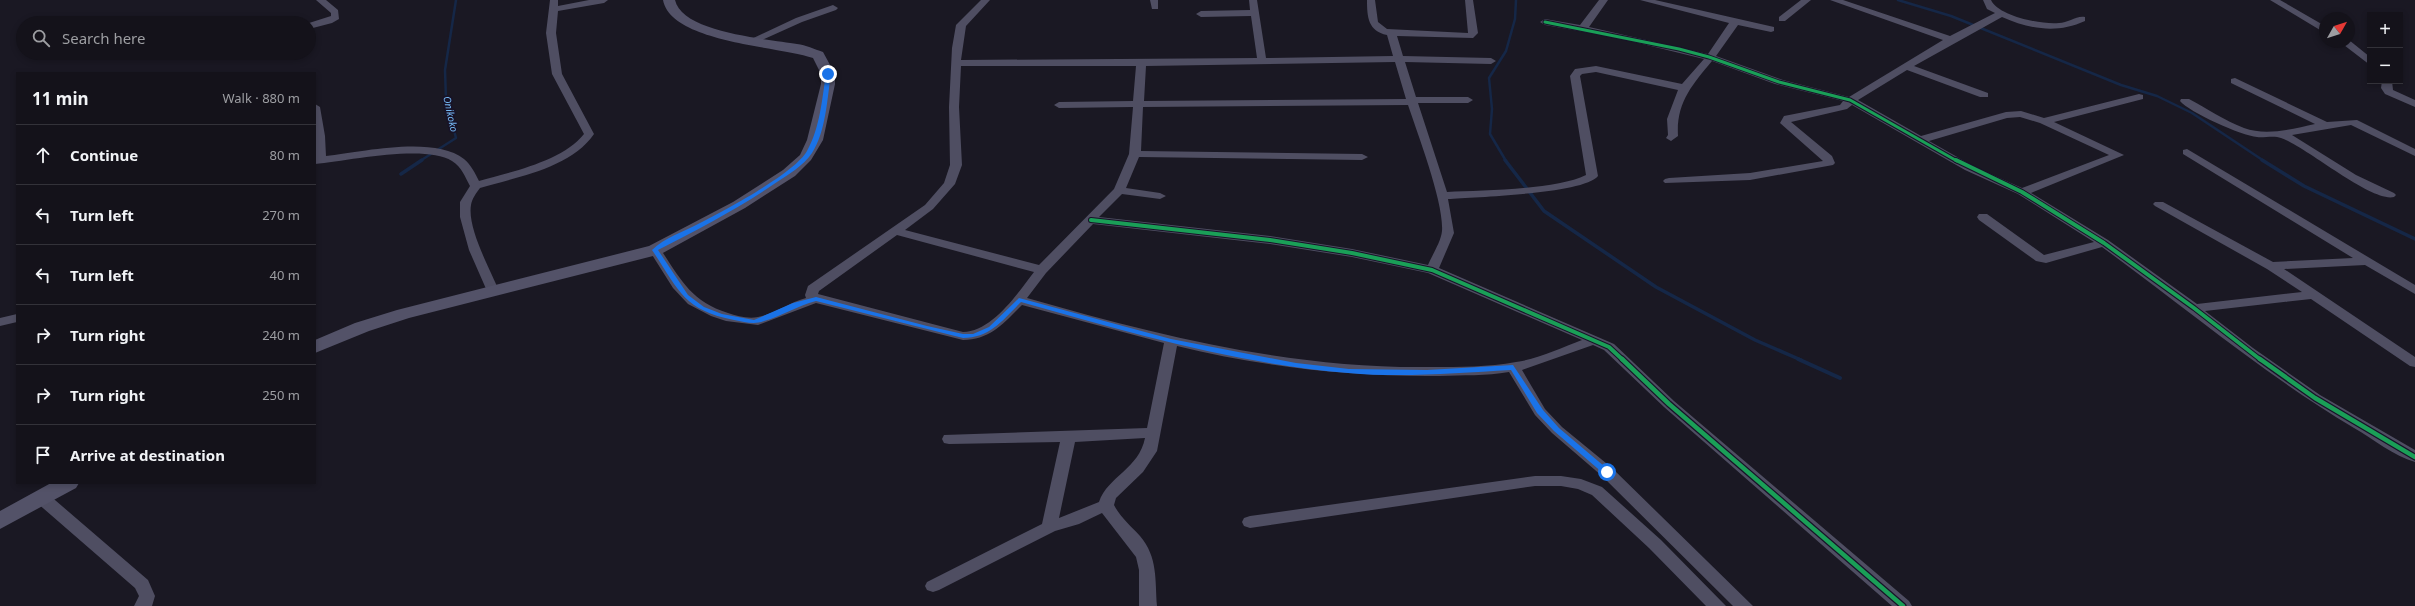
<!DOCTYPE html>
<html lang="en">
<head>
<meta charset="utf-8">
<style>
	:root { --surface:#14121a; --page:#212027; --text:#f1f3f6; --muted:#9d9ea2; --line:#333239 }
	body { margin:0; font-family:"Noto Sans",sans-serif; background:var(--page); color:var(--text) }
	.controls { position:absolute; right:12px; top:12px; display:grid; overflow:hidden; border-radius:0px; box-shadow:0 2px 6px #0003 }
	.controls button { width:36px; height:36px; display:grid; place-items:center; padding:0; border:0; border-bottom:1px solid var(--line); background:var(--surface); color:var(--text); font:20px sans-serif }
	.compass { position:absolute; left:2319px; top:12px; width:36px; height:36px; border-radius:50%; background:var(--surface); box-shadow:0 2px 6px #0003; rotate:51deg }
	.stop { position:absolute; width:12px; height:12px; margin:-9px; border:3px solid #1a73e8; border-radius:50%; background:#fff }
	.stop.end { background:#1a73e8; border-color:#fff; box-shadow:0 1px 4px #0008 }
	.list { margin:0; padding:0; list-style:none }
	h2 { display:flex; justify-content:space-between; align-items:center; height:52px; margin:0; padding:0 16px; font-size:17px }
	h2 small { font-size:13px; font-weight:400; color:var(--muted) }
	.list li { display:grid; grid-template-columns:26px 1fr auto; gap:12px; align-items:center; box-sizing:border-box; height:60px; padding:0 16px; border-top:1px solid var(--line) }
	.list b { display:block; font-size:15px; white-space:nowrap }
	.list em { font-size:13px; font-style:normal; color:var(--muted) }
	.icon { flex:none; width:22px; height:22px; fill:none; stroke:currentColor; stroke-width:2; stroke-linecap:round; stroke-linejoin:round }
	.map { position:relative; flex:none; width:2415px; height:606px; overflow:hidden }
	.search { position:absolute; background:var(--surface); box-shadow:0 2px 6px #0003; left:16px; top:16px; width:300px; height:44px; display:flex; align-items:center; gap:10px; box-sizing:border-box; padding:0 14px; border-radius:22px; color:var(--muted); font-size:15px }
	.panel { position:absolute; background:var(--surface); box-shadow:0 2px 6px #0003; left:16px; top:72px; width:300px; height:412px; border-radius:0px }
	.map>svg:first-child { display:block }
</style>
</head>
<body>
<div class="map">
<svg width="2415" height="606" viewBox="0 0 2415 606">
	<rect width="100%" height="100%" fill="#1a1823"/>
	<g fill="none" stroke-linecap="round" stroke-linejoin="round">
		<path stroke="#152747" stroke-width="2.5" d="M1898,0L1951,16L2121,85L2157,96L2192,113L2264,161
			M420,161L456,138L446,100L445,70L456,0
			M1506,161L1490,134L1492,109L1489,78L1506,51L1515,19L1516,0"/>
		<path stroke="#152747" stroke-width="3.5" d="M1505,160L1544,211L1656,287L1755,340L1801,360
			M2262,160L2304,186L2415,239
			M401,174L422,160"/>
		<path stroke="#152747" stroke-width="4" d="M1798,359L1840,378"/>
		<path fill="#4f4e62" fill-rule="evenodd" d="M316,0H326L338,10L339,19L332,23L309,29V23L331,16V13Z
			M550,0H558V6L589,0H608L604,3L558,11L556,33L562,74L594,134C571,168 517,177 480,188C476,193 472,199 471,205C467,228 490,269 499,291L493,295L487,291L469,250L460,217V202L470,186C465,177 462,167 452,161C425,144 348,161 315,164V104L320,107L325,136L326,156C361,152 434,135 464,159C471,165 475,173 479,181C511,172 563,161 584,134L552,74L546,33Z
			M981,0H990L966,26L961,60L1257,58L1251,16L1201,17L1196,14L1201,11L1250,10L1249,0H1257L1266,58L1393,56L1387,35C1368,31 1367,17 1367,0H1375L1378,22L1387,29L1468,33L1465,0H1473L1478,33L1473,38L1397,36L1403,56L1491,58L1496,61L1491,64L1405,62L1416,97H1468L1473,100L1468,103H1418L1447,192C1483,190 1556,190 1586,175L1570,76L1575,69L1596,66L1682,84L1704,59L1618,38L1545,25L1540,22L1545,19L1580,25L1599,0H1608L1589,27L1708,54L1729,23L1640,0H1655L1774,27V31L1771,32L1738,25L1716,56L1783,80L1849,97L1943,40L1830,0H1843L1950,36L1995,13L1987,9L1983,0H1991C1998,16 2042,25 2059,23C2068,23 2077,15 2085,17V21C2057,34 2029,29 2002,17L1914,66L1988,93V97H1980L1907,70L1858,100L1921,136L2006,112L2021,111L2044,118L2139,94L2143,95V99L2054,122L2124,155L2031,193L2108,240L2197,304L2302,292L2267,269L2155,206L2153,204L2155,202H2163L2273,262L2353,258L2183,154V150L2187,149L2415,285V294L2365,265L2284,269L2415,357V367L2410,366L2311,299L2205,311L2253,348L2320,395L2415,450V462C2394,456 2373,439 2354,428C2265,375 2186,308 2102,247L2046,263L2036,261L1979,220L1977,217L1979,214H1987L2044,255L2094,242L2018,194L1965,170L1852,105L1847,109L1791,122L1832,156L1835,163L1833,165L1750,180L1665,183L1663,181L1665,179L1669,178L1750,173L1823,161L1780,123L1784,116L1840,105L1843,101L1775,84L1712,61C1692,85 1676,103 1678,136L1671,141L1666,138L1668,135L1667,119L1678,90L1596,72L1582,74L1580,76L1598,176C1584,194 1474,197 1448,199L1454,233L1439,268L1614,344L1674,401L1909,601L1912,606H1892L1664,407L1604,350L1593,345L1522,370L1545,409L1562,427L1612,468L1753,606H1733L1602,476L1552,433L1535,415L1509,372C1486,376 1463,375 1439,376C1351,377 1263,367 1177,346L1157,451L1143,472L1116,498L1114,505C1120,517 1131,526 1140,536C1158,557 1155,580 1157,606H1139V570L1136,557L1102,513L1079,524L1055,531L939,590L933,592L927,590L925,586L927,582L1042,524L1060,442L949,444L944,443L942,439L944,435L1147,428L1164,343L1022,305C1004,323 990,340 963,340L816,303L758,325L726,321L711,316L688,304L673,288L649,250L655,246L659,247C680,278 690,301 728,313C737,316 748,319 758,317C775,314 790,302 806,298L805,295L808,286L925,205L944,183L950,165L949,107L952,48L956,25ZM1395,62L1406,99L1144,101L1146,66ZM961,66H1136L1133,101L1059,102L1054,105L1059,108L1133,107L1129,154L1114,189L1039,265L905,230L933,209L955,184L962,165L959,107ZM1408,105C1418,135 1444,203 1442,231C1441,242 1432,255 1428,265L1352,249L1270,236L1099,217L1122,194L1160,199L1166,196L1160,193L1126,188L1139,157L1362,160L1368,157L1362,154L1141,151L1143,107ZM2020,117L2040,123L2109,155L2022,188L1973,166L1929,141L2007,118ZM1093,224L1270,244L1352,257L1428,273L1582,340C1561,348 1538,359 1516,362C1488,367 1460,367 1431,367C1293,369 1159,336 1027,298L1046,273ZM897,235L1034,272C1018,293 992,332 963,332L818,294L819,291ZM1145,438C1139,469 1108,476 1099,502L1059,518L1075,442Z
			M1150,0H1158V9H1152Z
			M1801,0H1811L1785,21H1779V17Z
			M2270,0H2280L2325,26V33Z
			M833,5L838,8L836,10L802,22L753,44L750,45L745,42L796,18Z
			M2349,40L2370,57V65L2340,42Z
			M141,53H195C187,61 149,61 141,53Z
			M2235,78L2327,122L2357,120L2415,149V156L2351,125L2292,135L2356,175L2394,193L2396,195L2394,197C2372,203 2305,146 2281,138C2274,135 2264,138 2257,137C2242,136 2189,112 2180,101L2181,99H2189C2206,108 2225,121 2244,128C2266,136 2293,129 2315,124L2231,83V79Z
			M2382,81H2392L2393,90L2415,100V107L2385,94L2381,88Z
			M17,314V322L0,326V318Z
			M1535,476H1561L1581,479L1602,487L1661,540L1726,606H1706L1649,548L1592,495L1578,489L1561,486H1535L1250,528L1244,526L1242,522L1244,518L1250,516Z
			M42,493L48,494L148,580L155,596L152,606H134L139,596L135,588L36,502L34,498L36,494Z"/>
		<path fill="#535268" fill-rule="evenodd" d="M663,0H675C682,33 769,39 797,44C806,45 814,49 823,52L835,74V84L823,140L811,160L795,176L745,208L661,254L409,318L369,331L315,353V340L355,323L397,310L649,246L733,202L783,170L800,155L807,140L821,84V74L813,58C779,46 671,43 663,0Z
			M51,483H79L76,488L0,529V511Z"/>
		<g stroke="#171328" stroke-width="5">
			<path id="cycleway-far2" d="M1545,22L1679,49L1709,57L1779,82L1850,100L1957,161"/>
		</g>
		<g stroke="#171328" stroke-width="6">
			<path id="cycleway-far1" d="M1956,160L2022,192L2104,243L2194,308L2261,360
				M1091,220L1270,240L1352,253L1432,270L1609,347L1623,360"/>
		</g>
		<g stroke="#171328" stroke-width="7">
			<path id="cycleway" d="M1622,359L1669,404L1903,606
				M2260,359L2315,398L2415,457"/>
		</g>
		<use href="#cycleway-far2" stroke="#1a9f57" stroke-width="3"/>
		<use href="#cycleway-far1" stroke="#1a9f57" stroke-width="4"/>
		<use href="#cycleway" stroke="#1a9f57" stroke-width="4.5"/>
	</g>
	<path fill="#1a73e8" d="M828,72L831,74C827,99 826,131 812,153C803,166 789,174 777,182C739,208 699,229 658,250L688,295L704,307L722,314L754,320L793,303L816,297L927,326L963,334H973L989,327L1019,298L1171,339L1296,363L1349,369L1427,370L1513,365L1543,410L1559,428L1611,472L1604,474L1554,431L1537,413L1511,370C1457,373 1402,378 1348,373C1236,364 1128,332 1021,302C1003,320 990,338 963,338L816,301C797,306 782,316 764,321C754,325 745,322 734,320C683,310 679,290 652,250C664,238 685,231 700,223C724,211 795,173 807,151C820,128 822,99 826,74Z"/>
	<g text-anchor="middle" stroke-width="3.5" stroke-linejoin="round" paint-order="stroke">
		<g font-size="10" font-style="italic" fill="#75b7f2" stroke="#171328">
			<text transform="translate(451 114) rotate(78)" y="4">Onikoko</text>
		</g>
	</g>
</svg>
<div class="controls">
<button>+</button>
<button>−</button>
</div>
<svg class="compass" viewBox="-18 -18 36 36"><path d="M0-13l5 13h-10z" fill="#e53935"/><path d="M0 13l5-13h-10z" fill="#9d9ea2"/></svg>
<div class="stop" style="left:1607px;top:472px"></div>
<div class="stop end" style="left:828px;top:74px"></div>
<div class="search"><svg class="icon" aria-label="search" viewBox="0 0 24 24"><circle cx="10" cy="10" r="6"/><path d="M15 15l6 6"/></svg>Search here</div>
<section class="panel">
<h2>11 min<small>Walk · 880 m</small></h2>
<ul class="list">
<li><svg class="icon" aria-label="ahead" viewBox="0 0 24 24"><path d="M12 20V5M6 11l6-6 6 6"/></svg><div><b>Continue</b></div><em>80 m</em></li>
<li><svg class="icon" aria-label="left" viewBox="0 0 24 24"><path d="M17 20v-9H6M10 6l-5 5 5 5"/></svg><div><b>Turn left</b></div><em>270 m</em></li>
<li><svg class="icon" aria-label="left" viewBox="0 0 24 24"><path d="M17 20v-9H6M10 6l-5 5 5 5"/></svg><div><b>Turn left</b></div><em>40 m</em></li>
<li><svg class="icon" aria-label="right" viewBox="0 0 24 24"><path d="M7 20v-9h11M14 6l5 5-5 5"/></svg><div><b>Turn right</b></div><em>240 m</em></li>
<li><svg class="icon" aria-label="right" viewBox="0 0 24 24"><path d="M7 20v-9h11M14 6l5 5-5 5"/></svg><div><b>Turn right</b></div><em>250 m</em></li>
<li><svg class="icon" aria-label="arrive" viewBox="0 0 24 24"><path d="M6 21V4h12l-3 4 3 4H6"/></svg><div><b>Arrive at destination</b></div></li>
</ul>
</section>
</div>
</body>
</html>
